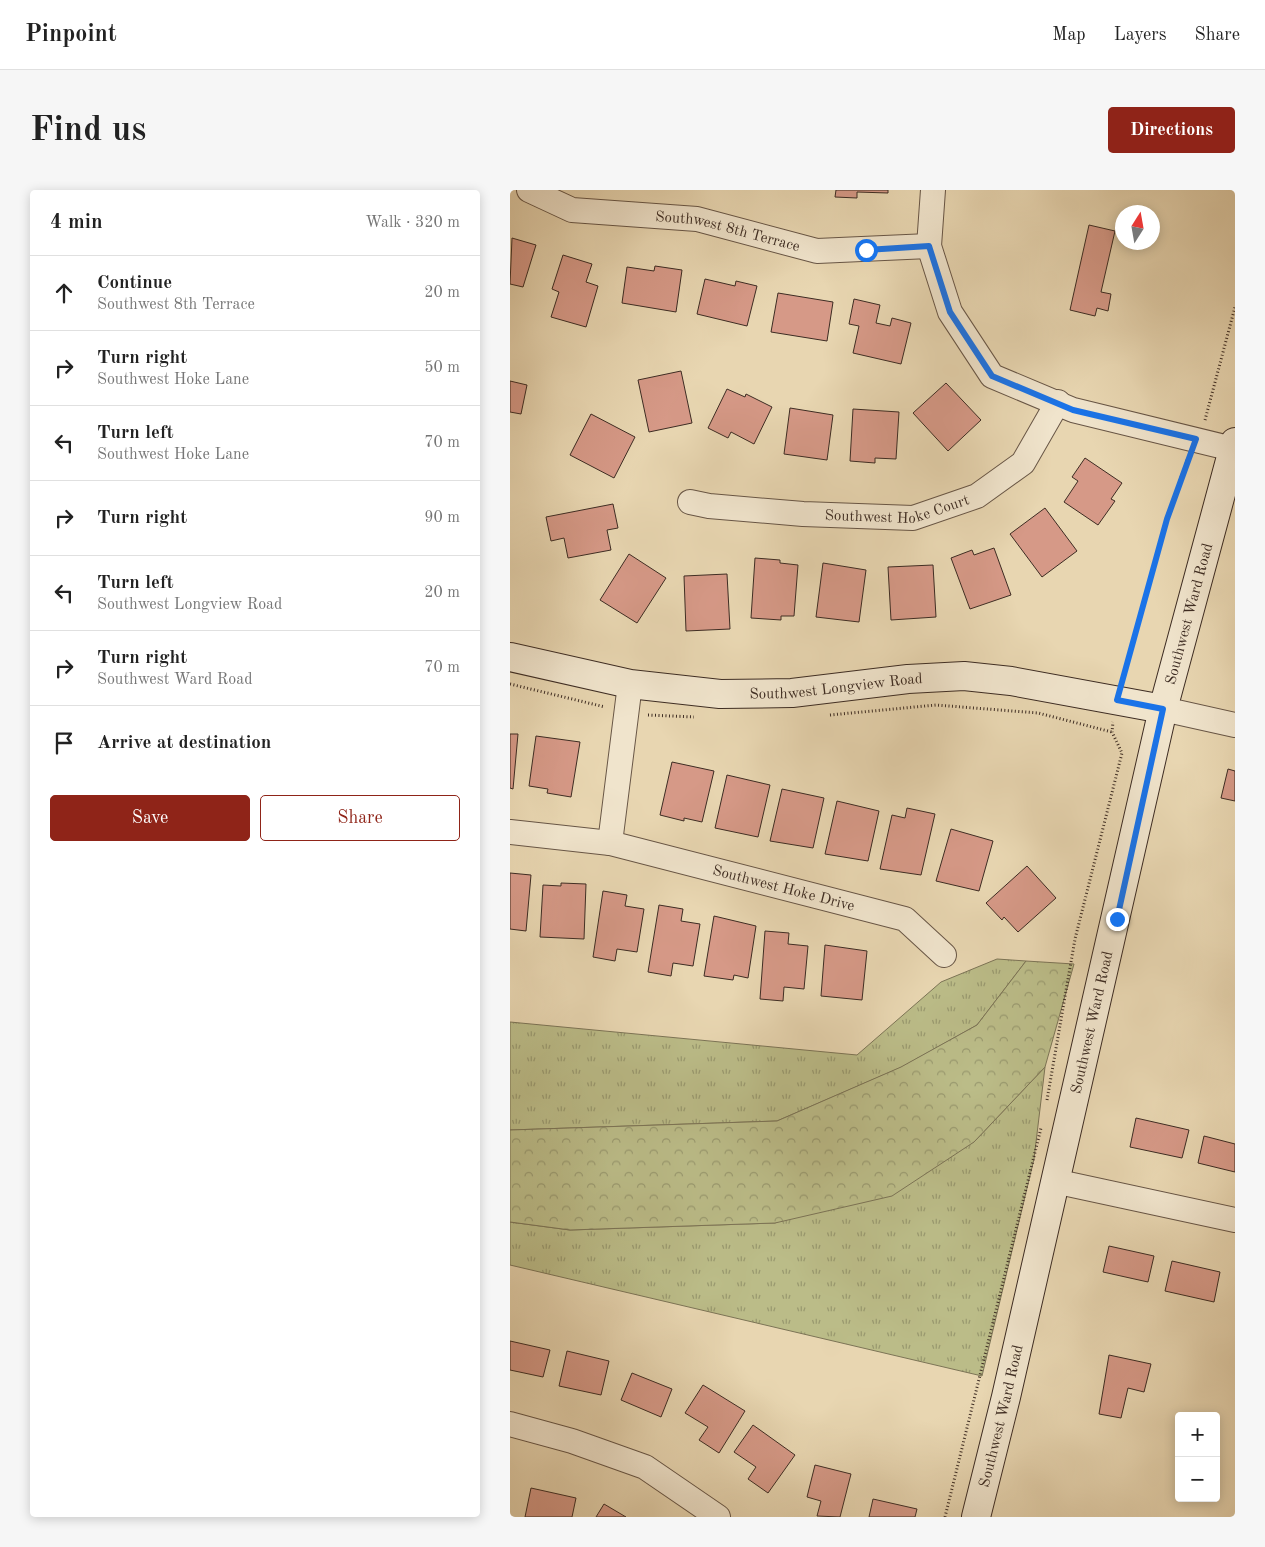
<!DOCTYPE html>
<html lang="en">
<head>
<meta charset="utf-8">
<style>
	:root { --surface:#fff; --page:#f6f6f6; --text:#222; --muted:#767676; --line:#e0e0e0; --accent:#8f2418 }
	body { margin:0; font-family:"Old Standard TT",serif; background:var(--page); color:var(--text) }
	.controls { position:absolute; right:15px; bottom:15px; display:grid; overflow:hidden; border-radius:5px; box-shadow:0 2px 12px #0003 }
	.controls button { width:45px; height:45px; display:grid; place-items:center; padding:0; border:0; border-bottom:1px solid var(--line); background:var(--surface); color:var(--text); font:25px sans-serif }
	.compass { position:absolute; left:605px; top:15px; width:45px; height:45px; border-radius:50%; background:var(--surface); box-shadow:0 2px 12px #0003; rotate:11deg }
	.stop { position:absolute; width:15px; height:15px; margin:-11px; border:4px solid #1a73e8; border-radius:50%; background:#fff }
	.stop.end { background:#1a73e8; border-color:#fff; box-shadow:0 1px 5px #0008 }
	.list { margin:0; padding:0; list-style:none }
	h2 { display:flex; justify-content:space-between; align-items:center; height:65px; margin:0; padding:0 20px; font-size:21px }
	h2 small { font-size:16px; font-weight:400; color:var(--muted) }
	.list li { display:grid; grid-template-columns:32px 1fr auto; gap:15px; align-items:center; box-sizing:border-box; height:75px; padding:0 20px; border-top:1px solid var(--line) }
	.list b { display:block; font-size:19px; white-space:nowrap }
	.list p { margin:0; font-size:16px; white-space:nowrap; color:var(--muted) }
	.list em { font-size:16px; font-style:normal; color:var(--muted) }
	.actions { display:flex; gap:10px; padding:15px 20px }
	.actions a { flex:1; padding:11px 0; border:1px solid var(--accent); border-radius:5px; text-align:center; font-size:18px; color:var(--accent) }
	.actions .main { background:var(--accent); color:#fff }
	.icon { flex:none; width:28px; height:28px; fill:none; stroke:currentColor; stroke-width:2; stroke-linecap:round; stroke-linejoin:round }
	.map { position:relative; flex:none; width:725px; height:1327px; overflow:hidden; border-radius:5px }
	header { display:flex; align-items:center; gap:30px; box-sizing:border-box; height:70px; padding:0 25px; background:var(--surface); border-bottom:1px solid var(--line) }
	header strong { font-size:24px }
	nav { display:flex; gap:28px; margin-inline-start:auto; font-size:18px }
	.intro { display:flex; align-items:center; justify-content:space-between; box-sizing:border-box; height:120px; padding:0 30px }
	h1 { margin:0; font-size:35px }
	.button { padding:12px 22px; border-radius:5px; background:var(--accent); color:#fff; font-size:18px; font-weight:700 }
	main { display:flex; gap:30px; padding:0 30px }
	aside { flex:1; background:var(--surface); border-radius:5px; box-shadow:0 2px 12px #0003 }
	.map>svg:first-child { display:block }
</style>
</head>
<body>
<header>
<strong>Pinpoint</strong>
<nav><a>Map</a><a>Layers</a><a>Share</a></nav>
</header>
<div class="intro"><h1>Find us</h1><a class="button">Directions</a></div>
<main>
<aside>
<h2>4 min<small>Walk · 320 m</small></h2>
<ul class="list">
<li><svg class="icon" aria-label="ahead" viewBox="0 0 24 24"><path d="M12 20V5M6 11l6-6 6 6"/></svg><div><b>Continue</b><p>Southwest 8th Terrace</p></div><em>20 m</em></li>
<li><svg class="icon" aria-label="right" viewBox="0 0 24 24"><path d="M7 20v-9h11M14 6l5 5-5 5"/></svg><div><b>Turn right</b><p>Southwest Hoke Lane</p></div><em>50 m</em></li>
<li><svg class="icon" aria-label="left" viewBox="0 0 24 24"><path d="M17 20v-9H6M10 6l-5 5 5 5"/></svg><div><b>Turn left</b><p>Southwest Hoke Lane</p></div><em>70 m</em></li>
<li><svg class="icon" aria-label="right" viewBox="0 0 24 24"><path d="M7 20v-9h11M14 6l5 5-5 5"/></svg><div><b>Turn right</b></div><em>90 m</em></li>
<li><svg class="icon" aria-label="left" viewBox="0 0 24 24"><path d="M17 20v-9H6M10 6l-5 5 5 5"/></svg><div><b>Turn left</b><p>Southwest Longview Road</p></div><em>20 m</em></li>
<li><svg class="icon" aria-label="right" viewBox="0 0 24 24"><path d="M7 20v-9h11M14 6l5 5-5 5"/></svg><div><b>Turn right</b><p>Southwest Ward Road</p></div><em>70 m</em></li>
<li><svg class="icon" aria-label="arrive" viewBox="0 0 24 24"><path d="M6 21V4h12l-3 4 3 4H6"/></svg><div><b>Arrive at destination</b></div></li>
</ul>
<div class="actions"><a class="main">Save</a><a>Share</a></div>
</aside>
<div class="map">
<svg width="725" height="1327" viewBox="0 0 725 1327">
	<defs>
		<pattern id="grass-tufts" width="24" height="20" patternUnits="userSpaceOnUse" patternTransform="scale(1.25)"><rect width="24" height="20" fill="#bbbc88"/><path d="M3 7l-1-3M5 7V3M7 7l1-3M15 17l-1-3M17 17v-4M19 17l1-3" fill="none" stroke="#99996f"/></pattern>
		<pattern id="forest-crowns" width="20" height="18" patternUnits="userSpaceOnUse" patternTransform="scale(1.25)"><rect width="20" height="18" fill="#bbbc88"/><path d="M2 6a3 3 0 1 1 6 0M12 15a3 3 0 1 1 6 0" fill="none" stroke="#99996f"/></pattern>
	</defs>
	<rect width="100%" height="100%" fill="#e8d6b1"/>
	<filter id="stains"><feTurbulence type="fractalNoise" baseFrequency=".004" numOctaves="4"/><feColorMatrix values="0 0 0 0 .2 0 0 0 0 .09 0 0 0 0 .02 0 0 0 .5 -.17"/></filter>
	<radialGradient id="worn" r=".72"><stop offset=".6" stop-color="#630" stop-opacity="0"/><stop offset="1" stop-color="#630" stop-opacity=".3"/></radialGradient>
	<path fill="url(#grass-tufts)" stroke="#7c7456" d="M487,769L516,771L467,835L392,877L267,931L0,940V832L347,865L431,792Z
		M535,877L524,969L472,1186L0,1075V1032L60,1040L265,1033L464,952Z"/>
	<path fill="url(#forest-crowns)" stroke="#7c7456" d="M516,771L564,774L535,877L464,952L382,1006L265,1033L60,1040L0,1032V940L267,931L391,877L467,835Z"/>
	<path fill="#d69987" stroke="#3d2c23" d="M326,0H378V3L347,2V8L325,7Z
		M579,35L605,41L591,102L601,104L598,121L587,118L585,126L560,120Z
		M2,48L26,55L13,97L0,94Z
		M53,65L82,74L76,92L88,96L76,137L41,127L49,102L42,99Z
		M145,76L172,80L166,122L112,113L117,77L144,81Z
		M195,89L225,96L226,91L247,96L237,136L187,124Z
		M268,103L323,112L317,151L261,142Z
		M344,109L370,115L366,133L380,136L382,128L401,133L391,174L343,163L349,136L339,134Z
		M171,181L182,233L139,242L128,190Z
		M0,191L17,195L11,224L0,222Z
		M436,193L471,230L438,261L403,223Z
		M217,199L235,207L236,204L262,217L244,254L221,242L218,248L198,238Z
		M280,218L323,225L317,270L274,264Z
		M343,219L389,222L386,269L365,268V273L340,271Z
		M81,224L125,247L104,288L60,265Z
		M575,268L612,293L601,309L605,311L588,335L554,312L568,291L562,287Z
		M103,314L108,338L97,340L101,360L58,368L54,348L41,351L36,327Z
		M535,318L567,361L532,387L500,344Z
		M484,358L501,405L460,419L441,368L462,360L464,365Z
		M119,364L156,388L127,433L90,410Z
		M245,368L270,370V373L288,375L284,426H271V430L241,428Z
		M313,373L356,380L349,432L306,427Z
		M423,375L426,427L381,430L378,377Z
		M217,384L220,439L176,441L174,386Z
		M0,544H8L3,599L0,598Z
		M26,546L70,552L61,607L37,603L38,599L19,596Z
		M162,572L204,581L192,632L174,628V631L150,625Z
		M718,579L725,581V611L711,608Z
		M217,585L260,595L248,647L205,638Z
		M272,599L314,608L303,658L260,651Z
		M327,611L369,621L358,671L315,664Z
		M397,618L425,624L411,685L370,679L382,625L395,628Z
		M441,639L483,651L469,701L426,691Z
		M517,676L546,708L508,742L494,727L492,730L476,713Z
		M0,683L21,685L16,741L0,739Z
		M51,693L76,694L74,749L30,747L33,695L51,696Z
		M93,701L117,705L115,716L134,719L127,762L107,759L105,771L83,767Z
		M149,715L173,719L171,731L190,734L183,776L163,773L161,786L138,782Z
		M204,726L246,736L238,788L224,785L223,790L194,786Z
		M255,741L279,743L278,754L298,756L294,799L274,797L273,811L250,809Z
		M315,755L357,761L352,810L311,806Z
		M626,928L679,940L672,968L620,957Z
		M694,946L725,954V982L688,973Z
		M599,1056L644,1066L638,1092L593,1082Z
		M662,1071L710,1082L704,1112L655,1101Z
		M0,1151L40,1160L33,1187L0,1180Z
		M57,1161L99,1171L91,1205L49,1196Z
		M599,1165L641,1174L634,1202L618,1198L611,1228L589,1224Z
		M122,1183L162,1199L151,1227L111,1210Z
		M193,1195L235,1221L209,1263L189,1250L198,1237L175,1223Z
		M243,1235L285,1265L258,1303L238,1289L246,1277L224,1262Z
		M305,1275L341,1284L330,1327L307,1326L311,1311L297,1307Z
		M21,1298L66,1308L62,1327H15Z
		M363,1309L407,1319L405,1327H359Z
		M94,1314L116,1327H86Z"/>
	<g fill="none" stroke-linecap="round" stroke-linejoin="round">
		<g stroke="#685646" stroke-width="26">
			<g id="street">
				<path id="s1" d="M19,0L62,20L187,29L307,61L419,56"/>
				<path d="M423,0L419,56L440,122L482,186L563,220L723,259"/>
				<path id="s2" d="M180,312L199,316L293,324L403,328L467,306L513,273L548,212"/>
				<path d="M653,519L725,535"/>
				<path id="s3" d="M0,642L100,653L395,729L434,765"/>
				<path d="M100,653L120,494"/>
				<path d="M544,991L725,1030"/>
				<path d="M0,1234L62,1251L135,1277L208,1327"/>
			</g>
		</g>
		<g stroke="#3d2c23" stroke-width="30">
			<g id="secondary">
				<path id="s4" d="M0,467L120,494L210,504L282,503L398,489L454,486L501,491L653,519"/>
				<path id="s5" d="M466,1327L496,1207L653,519L725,252"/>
			</g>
		</g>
		<path stroke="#3d2c23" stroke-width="3" stroke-dasharray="1 2.5" stroke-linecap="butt" d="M695,230L725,117
			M612,489L657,329L677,270
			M0,494L95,517
			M138,525L184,527
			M320,525L426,515L528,523L602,542
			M537,910L565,749L612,563L602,542L603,532
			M435,1327L531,938"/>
		<use href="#street" stroke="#f0e4cc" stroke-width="24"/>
		<use href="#secondary" stroke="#f0e4cc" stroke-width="28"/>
	</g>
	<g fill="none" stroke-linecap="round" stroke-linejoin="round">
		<path stroke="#1a73e8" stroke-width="6" d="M356,60L419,56L440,122L482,186L563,220L686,249L657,329L607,510L653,519L607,729"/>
	</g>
	<g text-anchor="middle" stroke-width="4" stroke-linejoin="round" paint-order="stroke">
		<g font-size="15" fill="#3d2c23" stroke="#f0e4cc">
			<text dy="5" stroke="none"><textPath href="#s1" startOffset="205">Southwest 8th Terrace</textPath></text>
			<text dy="5" stroke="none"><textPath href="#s2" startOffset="209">Southwest Hoke Court</textPath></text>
			<text dy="5" stroke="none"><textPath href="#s5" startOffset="928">Southwest Ward Road</textPath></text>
			<text dy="5" stroke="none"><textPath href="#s4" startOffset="330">Southwest Longview Road</textPath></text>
			<text dy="5" stroke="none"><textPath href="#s3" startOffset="280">Southwest Hoke Drive</textPath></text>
			<text dy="5" stroke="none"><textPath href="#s5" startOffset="508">Southwest Ward Road</textPath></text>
			<text dy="5" stroke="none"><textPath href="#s5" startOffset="104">Southwest Ward Road</textPath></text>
		</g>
	</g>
	<rect width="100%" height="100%" filter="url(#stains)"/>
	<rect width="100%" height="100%" fill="url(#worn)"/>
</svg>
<div class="controls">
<button>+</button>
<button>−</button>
</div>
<svg class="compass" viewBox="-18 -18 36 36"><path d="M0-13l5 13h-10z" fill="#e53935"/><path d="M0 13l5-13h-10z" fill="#767676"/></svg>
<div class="stop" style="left:356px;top:60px"></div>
<div class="stop end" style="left:607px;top:729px"></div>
</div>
</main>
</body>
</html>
